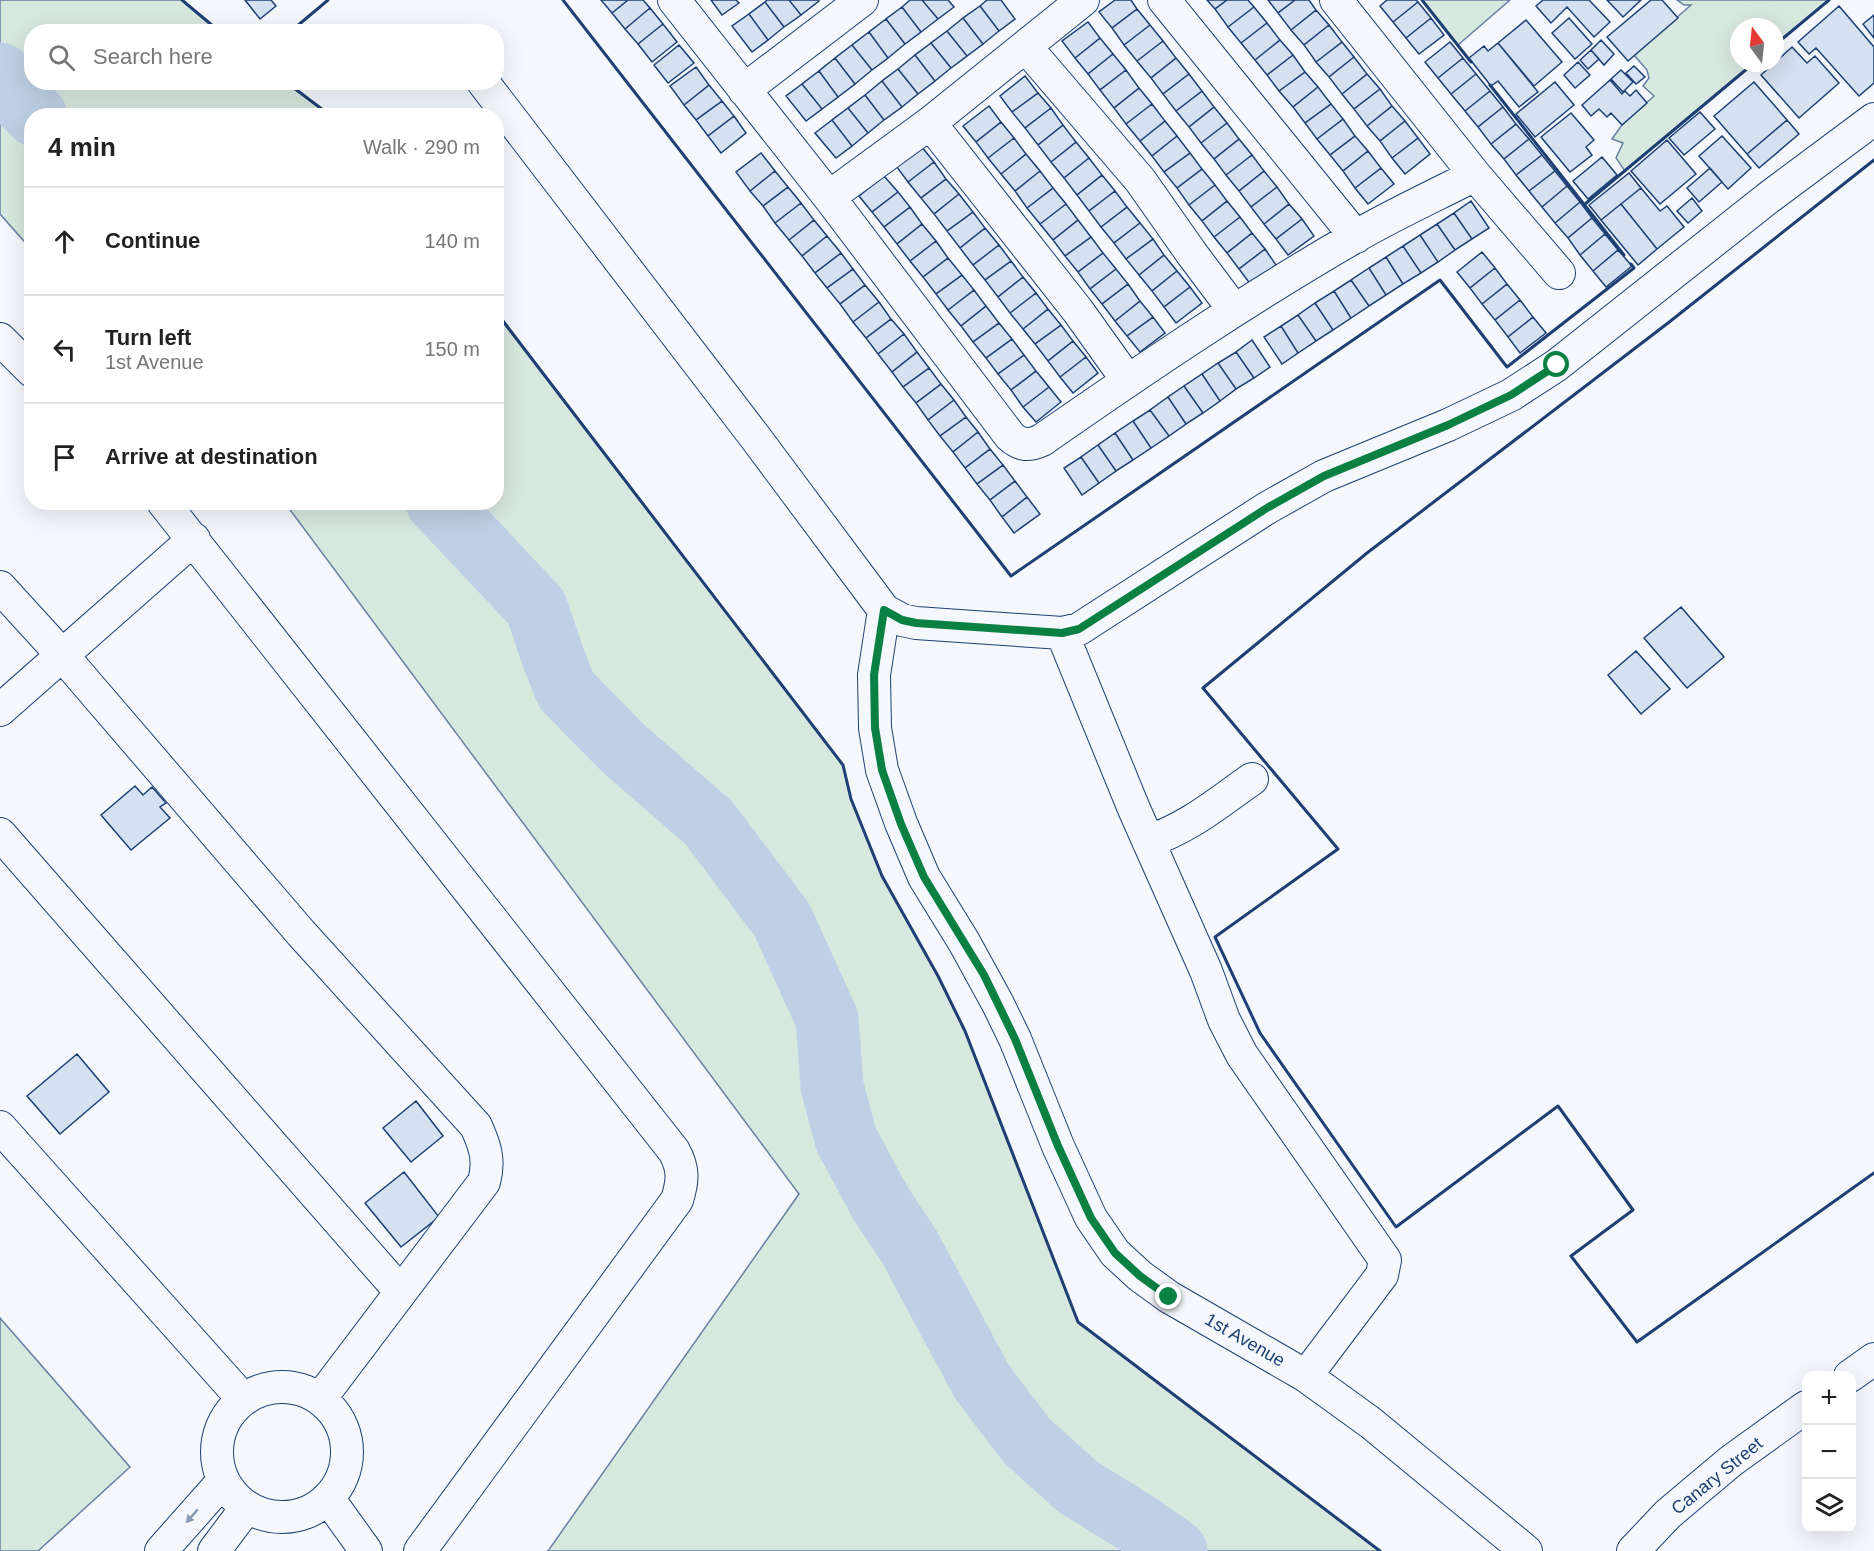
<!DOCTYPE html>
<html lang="en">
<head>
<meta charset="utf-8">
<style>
	:root { --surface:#fff; --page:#f2f2f2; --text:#222; --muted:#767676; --line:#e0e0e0 }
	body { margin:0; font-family:Arial,sans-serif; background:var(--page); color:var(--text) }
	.controls { position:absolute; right:18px; bottom:18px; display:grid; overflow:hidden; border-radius:12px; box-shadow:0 6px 24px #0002 }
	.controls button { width:54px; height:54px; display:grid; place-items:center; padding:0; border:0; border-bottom:2px solid var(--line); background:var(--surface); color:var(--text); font:30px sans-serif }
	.compass { position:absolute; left:1730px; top:18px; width:54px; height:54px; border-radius:50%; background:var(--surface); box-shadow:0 6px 24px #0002; rotate:345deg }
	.stop { position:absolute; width:18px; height:18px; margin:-14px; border:4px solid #0b8043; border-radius:50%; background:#fff }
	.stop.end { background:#0b8043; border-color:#fff; box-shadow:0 2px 6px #0008 }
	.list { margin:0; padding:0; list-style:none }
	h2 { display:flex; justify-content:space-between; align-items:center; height:78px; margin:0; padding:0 24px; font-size:26px }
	h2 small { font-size:20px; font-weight:400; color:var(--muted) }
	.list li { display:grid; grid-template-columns:39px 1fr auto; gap:18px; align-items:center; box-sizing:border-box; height:108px; padding:0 24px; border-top:2px solid var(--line) }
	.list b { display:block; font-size:22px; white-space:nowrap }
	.list p { margin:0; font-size:20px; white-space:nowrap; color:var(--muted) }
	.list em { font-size:20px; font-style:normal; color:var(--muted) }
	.icon { flex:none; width:33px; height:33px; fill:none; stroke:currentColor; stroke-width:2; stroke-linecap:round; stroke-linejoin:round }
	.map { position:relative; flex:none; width:1874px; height:1551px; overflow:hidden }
	.search { position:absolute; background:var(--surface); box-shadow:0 6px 24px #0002; left:24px; top:24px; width:480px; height:66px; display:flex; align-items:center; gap:15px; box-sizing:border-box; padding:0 21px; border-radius:24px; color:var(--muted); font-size:22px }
	.panel { position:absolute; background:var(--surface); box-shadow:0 6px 24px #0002; left:24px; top:108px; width:480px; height:402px; border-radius:24px }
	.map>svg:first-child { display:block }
</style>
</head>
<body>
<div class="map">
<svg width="1874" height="1551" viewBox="0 0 1874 1551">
	<rect width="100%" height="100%" fill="#f4f7fb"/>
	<path fill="#d7e8df" stroke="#687fa3" stroke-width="1.5" d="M0,0H182L220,31L32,32V82L286,83L331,115L32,116L31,249L0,214Z
		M1422,0H1510L1458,45Z
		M1677,0H1829L1775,45V27H1739V63H1754L1625,171L1616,158L1623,143L1612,139L1622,125L1654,96L1643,86L1649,78L1647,70L1634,55L1691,5H1684Z
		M497,312L843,765L851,799L882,876L938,976L965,1031L1078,1322L1380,1551H548L799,1194L285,503L496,502Z
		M0,1318L130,1467L38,1551H0Z"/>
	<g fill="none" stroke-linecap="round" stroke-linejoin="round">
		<path stroke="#bed0e5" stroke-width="63" d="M0,74L26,106L36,116
			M437,502L536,607L553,657L566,690L624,749L709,823L782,920L827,1019L832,1086L846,1139L881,1204L909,1246L982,1382L1027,1441L1078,1487L1138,1524L1176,1551"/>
	</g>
	<path fill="#d5e0f0" stroke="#1d3f73" stroke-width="1.5" d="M245,0H271L276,6L260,19Z
		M601,0H628L612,13Z
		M628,0H643L650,8L625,29L612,13Z
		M711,0H736L739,3L722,15Z
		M767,0H789L801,15L784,27L765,2Z
		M789,0H818L819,1L801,15Z
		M910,0H922L938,19L921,32L902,7Z
		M922,0H948L954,7L938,19Z
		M987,0H1001L1015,19L999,31L980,6Z
		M1115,0H1131L1137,9L1112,28L1099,12Z
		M1207,0H1227L1215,9Z
		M1227,0H1248L1254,7L1228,27L1215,9Z
		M1268,0H1295L1278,13Z
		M1295,0H1309L1316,10L1291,30L1278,13Z
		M1387,0H1416L1418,2L1393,22L1380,6Z
		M1543,0H1589L1610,22L1594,37L1567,7L1551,23L1536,6Z
		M1607,0H1641L1623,17Z
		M1651,0H1662L1678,18L1628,61L1607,37Z
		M765,2L784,27L768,40L749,14Z
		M1418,2L1431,18L1406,38L1393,22Z
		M980,6L999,31L983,44L963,18Z
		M1839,6L1874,47V83L1859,96L1816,48L1809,54L1798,42Z
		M902,7L921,32L905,44L886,19Z
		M1254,7L1267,23L1241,43L1228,27Z
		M650,8L663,24L638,44L625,29Z
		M1137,9L1150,25L1124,45L1112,28Z
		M1316,10L1329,25L1304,45L1291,30Z
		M749,14L768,40L752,52L732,26Z
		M1874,15V38L1863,24Z
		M963,18L983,44L967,56L947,31Z
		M1431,18L1444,35L1419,54L1406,38Z
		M1569,18L1592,44L1575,59L1552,33Z
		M886,19L905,44L888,58L869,32Z
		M1526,20L1562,62L1534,86L1498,43Z
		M1088,22L1100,38L1075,58L1062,41Z
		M1267,23L1280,40L1255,60L1241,43Z
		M663,24L677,42L652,62L638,44Z
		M1150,25L1163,41L1137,61L1124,45Z
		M1329,25L1342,42L1316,62L1304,45Z
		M947,31L967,56L951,68L931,43Z
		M869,32L888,58L872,70L852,45Z
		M1100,38L1113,54L1088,74L1075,58Z
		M1280,40L1293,55L1267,75L1255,60Z
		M1601,40L1614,54L1604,65L1591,50Z
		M1163,41L1176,58L1151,78L1137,61Z
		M1342,42L1354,57L1329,77L1316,62Z
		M1450,42L1463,58L1438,78L1425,62Z
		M931,43L951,68L935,81L915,55Z
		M1498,43L1538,92L1519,107L1498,81L1491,86L1469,58L1484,46L1488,51Z
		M679,45L694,63L668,83L654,65Z
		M852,45L872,70L855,84L835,58Z
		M1792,47L1807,63L1815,56L1839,83L1799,118L1761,75Z
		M1591,50L1599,59L1588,69L1580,60Z
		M1113,54L1126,70L1100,90L1088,74Z
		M915,55L935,81L918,94L898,69Z
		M1293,55L1305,72L1279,91L1267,75Z
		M1354,57L1367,74L1342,94L1329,77Z
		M835,58L855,84L838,97L819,71Z
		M1176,58L1189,74L1163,94L1151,78Z
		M1463,58L1476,74L1451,94L1438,78Z
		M1578,62L1590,75L1575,88L1564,75Z
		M1634,66L1645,77L1636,84L1626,73Z
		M696,67L709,85L684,105L670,86Z
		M898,69L918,94L902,107L882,81Z
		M1126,70L1139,88L1114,108L1100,90Z
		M1621,70L1633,82L1623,92L1611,79Z
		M819,71L838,97L822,109L802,84Z
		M1305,72L1318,87L1293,107L1279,91Z
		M1189,74L1202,91L1176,111L1163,94Z
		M1367,74L1380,89L1354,109L1342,94Z
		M1476,74L1490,91L1465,111L1451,94Z
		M1025,76L1038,93L1012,112L1000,96Z
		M1610,80L1622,94L1625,91L1630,96L1636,90L1647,103L1622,125L1611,113L1607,117L1599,109L1591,116L1582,105Z
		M882,81L902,107L884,120L865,95Z
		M1555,82L1574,105L1535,137L1516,114Z
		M1754,82L1787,120L1747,154L1714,116Z
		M802,84L822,109L806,121L786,96Z
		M709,85L722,101L696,120L684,105Z
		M1318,87L1331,104L1305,123L1293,107Z
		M1139,88L1152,104L1126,124L1114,108Z
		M1380,89L1392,106L1367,126L1354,109Z
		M1202,91L1214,107L1189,127L1176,111Z
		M1490,91L1503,107L1478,127L1465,111Z
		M1038,93L1051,108L1025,128L1012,112Z
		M865,95L884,120L868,133L848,108Z
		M722,101L734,116L708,136L696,120Z
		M1152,104L1165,121L1140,141L1126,124Z
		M1331,104L1343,119L1317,139L1305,123Z
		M989,106L1001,122L976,142L963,126Z
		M1392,106L1405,121L1380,141L1367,126Z
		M1214,107L1227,123L1201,143L1189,127Z
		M1503,107L1516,124L1491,144L1478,127Z
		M848,108L868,133L852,146L832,120Z
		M1051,108L1063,125L1038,145L1025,128Z
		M1700,112L1715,129L1684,155L1669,138Z
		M1571,113L1594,140L1586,147L1592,155L1570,172L1541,137Z
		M734,116L746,133L721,153L708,136Z
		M1343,119L1355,136L1330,155L1317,139Z
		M832,120L852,146L836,158L815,133Z
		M1787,120L1799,134L1759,168L1747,154Z
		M1165,121L1177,136L1152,156L1140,141Z
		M1405,121L1418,138L1392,158L1380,141Z
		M1001,122L1014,138L988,158L976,142Z
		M1227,123L1239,139L1214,159L1201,143Z
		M1516,124L1529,139L1504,159L1491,144Z
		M1063,125L1076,142L1051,162L1038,145Z
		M1177,136L1190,153L1164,172L1152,156Z
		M1355,136L1368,151L1343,171L1330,155Z
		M1722,136L1751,168L1728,189L1699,156Z
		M1014,138L1026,154L1001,174L988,158Z
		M1418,138L1430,154L1405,174L1392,158Z
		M1239,139L1252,155L1226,175L1214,159Z
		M1529,139L1542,155L1516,175L1504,159Z
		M1667,140L1696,174L1660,204L1631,171Z
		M1076,142L1089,158L1064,178L1051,162Z
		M921,146L934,162L908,182L896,166Z
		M1368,151L1381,168L1355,188L1343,171Z
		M761,153L775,171L750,191L736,172Z
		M1190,153L1202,169L1177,188L1164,172Z
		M1026,154L1040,171L1015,191L1001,174Z
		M1252,155L1264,171L1239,191L1226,175Z
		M1542,155L1555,171L1529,191L1516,175Z
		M1602,157L1617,175L1588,199L1573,181Z
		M1089,158L1102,175L1077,195L1064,178Z
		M934,162L946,179L921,198L908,182Z
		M1381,168L1394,184L1368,204L1355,188Z
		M1710,168L1722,182L1699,202L1687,188Z
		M1202,169L1215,185L1189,205L1177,188Z
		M775,171L788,187L763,206L750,191Z
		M1040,171L1053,188L1027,208L1015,191Z
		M1264,171L1277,187L1251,207L1239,191Z
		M1555,171L1567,186L1542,207L1529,191Z
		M1629,173L1641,188L1601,220L1589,205Z
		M1102,175L1115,191L1089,211L1077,195Z
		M884,176L898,192L872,212L859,196Z
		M946,179L959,194L934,214L921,198Z
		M1215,185L1227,201L1202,221L1189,205Z
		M1567,186L1580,202L1555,223L1542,207Z
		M788,187L801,203L775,223L763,206Z
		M1277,187L1289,204L1264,224L1251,207Z
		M1053,188L1066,204L1040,224L1027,208Z
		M1641,188L1660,211L1667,206L1684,227L1657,249L1621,204Z
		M1115,191L1127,207L1101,227L1089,211Z
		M898,192L910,207L884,227L872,212Z
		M959,194L973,212L947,231L934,214Z
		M1692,198L1702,211L1688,223L1677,211Z
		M1227,201L1240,217L1214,237L1202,221Z
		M1471,201L1489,228L1472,239L1454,213Z
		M1580,202L1592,218L1568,238L1555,223Z
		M801,203L814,220L789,240L775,223Z
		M1066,204L1078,220L1053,240L1040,224Z
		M1289,204L1302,219L1276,239L1264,224Z
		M1621,204L1657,249L1638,265L1601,220Z
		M910,207L922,224L897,244L884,227Z
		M1127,207L1140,223L1114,243L1101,227Z
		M973,212L985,228L960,248L947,231Z
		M1454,213L1472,239L1455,250L1437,224Z
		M1240,217L1252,233L1227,253L1214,237Z
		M1592,218L1605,234L1580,255L1568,238Z
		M1302,219L1314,236L1288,255L1276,239Z
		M814,220L827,236L802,256L789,240Z
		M1078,220L1091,237L1065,256L1053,240Z
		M1140,223L1153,239L1126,259L1114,243Z
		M922,224L936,241L910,261L897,244Z
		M1437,224L1455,250L1438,262L1420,235Z
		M985,228L999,245L973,265L960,248Z
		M1252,233L1265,249L1239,269L1227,253Z
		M1605,234L1618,250L1593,271L1580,255Z
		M1420,235L1438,262L1421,273L1403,246Z
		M827,236L841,253L815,273L802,256Z
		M1091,237L1103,253L1078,272L1065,256Z
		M1153,239L1164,255L1139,275L1126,259Z
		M936,241L948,258L923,277L910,261Z
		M999,245L1011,261L985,280L973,265Z
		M1403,246L1421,273L1403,284L1386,257Z
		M1265,249L1276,265L1251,285L1239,269Z
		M1618,250L1632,266L1606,287L1593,271Z
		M1482,252L1495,268L1470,288L1457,272Z
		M841,253L853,269L827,288L815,273Z
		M1103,253L1116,269L1090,289L1078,272Z
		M1164,255L1177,271L1152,291L1139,275Z
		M1386,257L1403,284L1386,295L1369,268Z
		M948,258L962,275L936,294L923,277Z
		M1011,261L1023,277L998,297L985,280Z
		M1369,268L1386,295L1369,306L1351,280Z
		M1495,268L1507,284L1482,304L1470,288Z
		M853,269L865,285L840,304L827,288Z
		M1116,269L1128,284L1102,304L1090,289Z
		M1177,271L1190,287L1164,307L1152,291Z
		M962,275L974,290L948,310L936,294Z
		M1023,277L1036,293L1010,313L998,297Z
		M1351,280L1369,306L1351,318L1334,291Z
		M1128,284L1140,301L1115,321L1102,304Z
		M1507,284L1520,300L1495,320L1482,304Z
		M865,285L879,302L853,322L840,304Z
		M1190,287L1202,303L1176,323L1164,307Z
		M974,290L986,306L961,326L948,310Z
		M1334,291L1351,318L1333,330L1315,303Z
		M1036,293L1048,309L1023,329L1010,313Z
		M1520,300L1533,317L1508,337L1495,320Z
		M1140,301L1153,317L1127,336L1115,321Z
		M879,302L891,319L866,338L853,322Z
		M1315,303L1333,330L1316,341L1298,315Z
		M986,306L999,323L973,342L961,326Z
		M1048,309L1061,325L1035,344L1023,329Z
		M1298,315L1316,341L1298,353L1281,326Z
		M1153,317L1165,333L1140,352L1127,336Z
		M1533,317L1546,333L1520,353L1508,337Z
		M891,319L904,334L878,354L866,338Z
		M999,323L1012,339L986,358L973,342Z
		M1061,325L1073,341L1048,361L1035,344Z
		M1281,326L1298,353L1282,364L1264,337Z
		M904,334L917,352L892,372L878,354Z
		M1012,339L1024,355L998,374L986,358Z
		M1252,340L1270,367L1254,378L1236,352Z
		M1073,341L1086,357L1060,377L1048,361Z
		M917,352L929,368L903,387L892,372Z
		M1236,352L1254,378L1236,389L1218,363Z
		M1024,355L1036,371L1011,390L998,374Z
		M1086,357L1098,373L1073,393L1060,377Z
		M1218,363L1236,389L1220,401L1202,374Z
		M929,368L941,384L916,403L903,387Z
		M1036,371L1049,387L1023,407L1011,390Z
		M1202,374L1220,401L1203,413L1184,386Z
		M941,384L954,400L928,420L916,403Z
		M1184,386L1203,413L1186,424L1168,397Z
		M1049,387L1061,402L1036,422L1023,407Z
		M1168,397L1186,424L1169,436L1150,410Z
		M954,400L966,417L940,436L928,420Z
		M1150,410L1169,436L1151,448L1133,421Z
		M966,417L978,432L953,452L940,436Z
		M1133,421L1151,448L1133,460L1115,433Z
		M978,432L990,449L965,468L953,452Z
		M1115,433L1133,460L1116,471L1098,445Z
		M1098,445L1116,471L1099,483L1081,457Z
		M990,449L1003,465L977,484L965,468Z
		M1081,457L1099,483L1082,495L1064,468Z
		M1003,465L1015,481L990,500L977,484Z
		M1015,481L1027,497L1002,517L990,500Z
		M1027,497L1040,514L1014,533L1002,517Z
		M1681,607L1724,657L1687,688L1644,638Z
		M1636,651L1670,689L1641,714L1608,675Z
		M135,786L143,795L152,787L166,803L160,807L170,818L131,850L101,815Z
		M77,1054L109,1092L60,1134L27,1096Z
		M416,1101L443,1136L411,1162L383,1128Z
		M404,1172L439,1217L401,1247L365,1203Z"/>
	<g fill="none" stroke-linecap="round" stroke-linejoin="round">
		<g stroke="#1d3f73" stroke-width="34">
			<path id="minor" d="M674,0L829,197L1010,436C1021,446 1029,446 1042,440C1144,369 1246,300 1353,238C1392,215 1434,196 1475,175
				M1164,0L1356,237
				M1336,0L1475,175L1559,273
				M1026,47L1140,180L1192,254L1234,310
				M483,82L755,437L884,610L902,620L916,623L1062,633L1079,629L1267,508L1324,476L1448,425L1511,395L1557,365L1768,198L1874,119
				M744,90L862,0
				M930,123L1078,311L1128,381
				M829,197L930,123L1083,0
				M0,339L32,371
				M163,502L674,1151C684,1169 683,1181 677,1200L420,1551
				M0,587L63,656L301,933L476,1126C485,1146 490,1160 484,1182L320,1399
				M884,610L874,675L875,728L882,770L901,823L924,877L964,942L998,1004L1015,1039L1058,1146L1091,1218L1115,1253L1140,1276L1169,1297L1306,1376L1371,1423L1526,1551
				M1062,633L1134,809L1206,971L1224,1020L1242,1055L1385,1260L1382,1275L1306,1376
				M0,710L194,539
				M0,834L400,1291
				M1148,841C1187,829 1219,802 1252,779
				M0,1127L243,1399
				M1850,1376L1874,1359
				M217 1452a65 65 0 1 1 130 0a65 65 0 1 1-130 0Z
				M328,1498L366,1551
				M161,1551L223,1481
				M214,1551L247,1507
				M1633,1551L1668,1514L1731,1461L1806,1407"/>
		</g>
		<use href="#minor" stroke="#f4f7fb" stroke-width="32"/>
		<path stroke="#1d3f73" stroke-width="3" d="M182,0L220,32
			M563,0L1011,576L1440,280L1507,367L1634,268L1631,264
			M1422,0L1471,62
			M290,32L328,0
			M1775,45L1829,0
			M286,82L331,116
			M1490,85L1624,255
			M1874,160L1668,323L1367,553L1203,688L1338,849L1215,937L1260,1033L1396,1227L1558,1106L1633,1210L1571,1256L1637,1342L1874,1173
			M1585,204L1754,63
			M496,312L843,765L851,799L882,876L938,976L965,1031L1078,1322L1380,1551"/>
	</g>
	<defs><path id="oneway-solid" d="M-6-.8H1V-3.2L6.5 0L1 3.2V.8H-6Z" transform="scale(1.5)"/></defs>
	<use fill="#889bb7" href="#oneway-solid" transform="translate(192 1516) rotate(131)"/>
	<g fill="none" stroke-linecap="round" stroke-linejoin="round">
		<path stroke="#0b8043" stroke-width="8" d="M1169,1297L1140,1276L1115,1253L1091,1218L1058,1146L1015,1039L984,975L924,877L901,824L882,770L875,728L874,675L884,610L902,620L916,623L1062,633L1079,629L1267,508L1324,476L1448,425L1511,395L1557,365"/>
	</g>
	<g text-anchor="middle" stroke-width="4.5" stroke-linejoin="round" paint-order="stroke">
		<g font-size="18" fill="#1d3f73" stroke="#f4f7fb">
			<text transform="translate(1245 1340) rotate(30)" y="6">1st Avenue</text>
			<text transform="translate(1717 1476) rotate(-39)" y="6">Canary Street</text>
		</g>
	</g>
</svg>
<div class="controls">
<button>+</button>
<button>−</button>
<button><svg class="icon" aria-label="layers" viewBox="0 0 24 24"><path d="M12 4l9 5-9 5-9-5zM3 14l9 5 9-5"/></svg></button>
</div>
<svg class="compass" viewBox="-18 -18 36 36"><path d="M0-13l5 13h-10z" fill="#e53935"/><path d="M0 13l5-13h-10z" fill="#767676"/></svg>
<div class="stop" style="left:1557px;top:365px"></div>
<div class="stop end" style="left:1169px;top:1297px"></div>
<div class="search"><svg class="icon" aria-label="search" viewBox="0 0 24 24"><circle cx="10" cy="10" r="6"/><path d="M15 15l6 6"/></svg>Search here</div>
<section class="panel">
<h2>4 min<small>Walk · 290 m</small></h2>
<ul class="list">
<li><svg class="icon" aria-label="ahead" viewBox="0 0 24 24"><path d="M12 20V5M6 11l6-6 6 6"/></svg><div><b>Continue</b></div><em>140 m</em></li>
<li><svg class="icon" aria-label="left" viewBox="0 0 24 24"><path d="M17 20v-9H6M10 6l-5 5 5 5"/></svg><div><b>Turn left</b><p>1st Avenue</p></div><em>150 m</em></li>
<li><svg class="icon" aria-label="arrive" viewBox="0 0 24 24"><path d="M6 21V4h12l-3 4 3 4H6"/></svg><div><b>Arrive at destination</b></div></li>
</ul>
</section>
</div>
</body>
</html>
